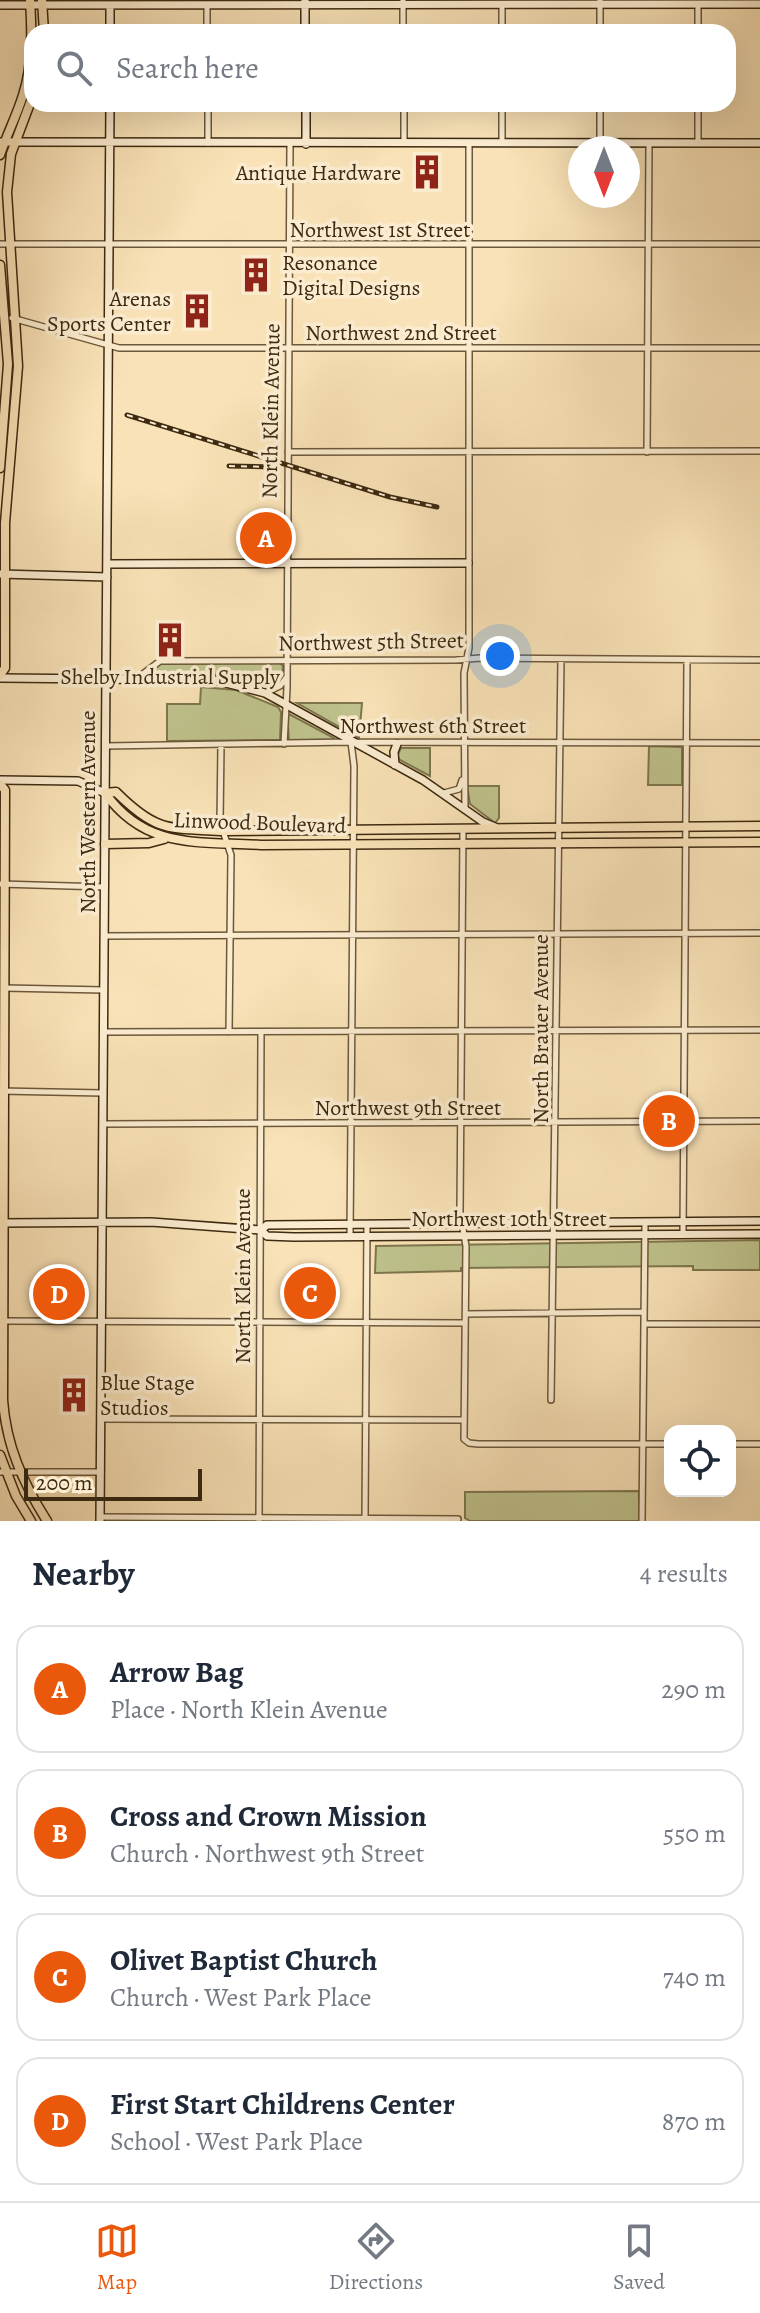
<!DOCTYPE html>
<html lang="en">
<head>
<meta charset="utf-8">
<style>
	:root { --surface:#fff; --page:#f2f2f3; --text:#1f2937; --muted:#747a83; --line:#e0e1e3; --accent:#ea580c }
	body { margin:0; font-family:Alegreya,serif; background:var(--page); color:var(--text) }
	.controls { position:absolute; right:24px; bottom:24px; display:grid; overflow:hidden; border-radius:16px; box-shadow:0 8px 32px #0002 }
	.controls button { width:72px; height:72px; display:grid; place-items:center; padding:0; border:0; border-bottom:2px solid var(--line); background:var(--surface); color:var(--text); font:40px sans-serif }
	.compass { position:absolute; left:568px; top:136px; width:72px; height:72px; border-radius:50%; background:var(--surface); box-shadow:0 8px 32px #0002; rotate:180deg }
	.scale { position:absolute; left:24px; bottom:20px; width:178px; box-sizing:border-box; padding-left:8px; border:4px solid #3d2a10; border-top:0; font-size:22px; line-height:28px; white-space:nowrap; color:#3d2a10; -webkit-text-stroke:6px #fbecd0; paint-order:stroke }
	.you { position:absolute; left:500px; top:656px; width:28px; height:28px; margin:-20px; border:6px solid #fff; border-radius:50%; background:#1a73e8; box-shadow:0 0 0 12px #1a73e833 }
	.badge { display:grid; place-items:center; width:52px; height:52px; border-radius:50%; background:var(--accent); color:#fff; font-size:26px; font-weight:700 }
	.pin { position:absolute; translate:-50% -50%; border:4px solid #fff; box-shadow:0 2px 8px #0006 }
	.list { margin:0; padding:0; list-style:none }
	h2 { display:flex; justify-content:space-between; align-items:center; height:104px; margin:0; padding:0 32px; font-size:34px }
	h2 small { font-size:26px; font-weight:400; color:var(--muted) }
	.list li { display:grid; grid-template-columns:52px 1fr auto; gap:24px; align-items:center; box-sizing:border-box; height:128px; margin:0 16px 16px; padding:0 16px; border:2px solid var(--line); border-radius:24px }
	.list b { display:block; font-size:30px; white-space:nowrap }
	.list p { margin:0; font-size:26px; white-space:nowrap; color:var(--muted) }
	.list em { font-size:26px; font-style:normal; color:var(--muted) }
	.icon { flex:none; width:44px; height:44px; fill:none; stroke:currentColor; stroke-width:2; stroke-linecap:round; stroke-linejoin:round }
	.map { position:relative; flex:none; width:760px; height:1521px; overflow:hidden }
	.search { position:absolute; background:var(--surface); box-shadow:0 8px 32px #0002; left:24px; right:24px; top:24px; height:88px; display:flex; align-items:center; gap:20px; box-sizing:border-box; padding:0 28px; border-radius:24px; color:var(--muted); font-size:30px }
	.sheet { height:680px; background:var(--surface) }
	nav { display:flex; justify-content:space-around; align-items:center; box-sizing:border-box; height:112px; border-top:2px solid var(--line); background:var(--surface); font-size:22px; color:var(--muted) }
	nav a { display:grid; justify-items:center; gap:4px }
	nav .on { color:var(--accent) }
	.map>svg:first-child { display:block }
</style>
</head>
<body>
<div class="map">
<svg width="760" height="1521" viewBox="0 0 760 1521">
	<rect width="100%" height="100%" fill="#f9e2b7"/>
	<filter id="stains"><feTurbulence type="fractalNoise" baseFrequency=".0025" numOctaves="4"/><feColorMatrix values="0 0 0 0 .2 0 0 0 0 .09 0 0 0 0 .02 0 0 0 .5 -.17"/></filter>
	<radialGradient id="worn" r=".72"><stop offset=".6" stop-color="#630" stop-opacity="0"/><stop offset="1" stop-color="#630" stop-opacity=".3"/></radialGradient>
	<path fill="#bfc38d" stroke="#7e764e" stroke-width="2" d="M160,663H280L283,666L282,676L274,685L267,687L215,674L148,673Z
		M201,687L236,690L278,707L281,712L280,740L167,741V704H200Z
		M297,703H362L359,738Z
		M287,713L334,738V740L289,741Z
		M649,746L682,747V785H648Z
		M401,748H430V776L400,760L397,756Z
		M467,786H499V818L495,823L470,804Z
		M760,1240V1270H693V1266L461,1268V1271L375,1273L376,1246Z
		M639,1491V1521H470L465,1518V1492Z"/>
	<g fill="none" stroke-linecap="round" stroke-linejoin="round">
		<g stroke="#6c583a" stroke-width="8">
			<path id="street" d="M403,0V32
				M698,4V32
				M207,5V32
				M502,32V5
				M600,32V0
				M208,104V143
				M404,104V143
				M502,104V143
				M600,104V143
				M698,104V143
				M0,244H760
				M12,318L119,348H760
				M288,452L760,451
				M647,452L649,143
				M135,680L160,661L456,660L480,658L760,660
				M265,693L280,686L286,678
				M284,744L287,688L290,144
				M221,745L220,822L231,855L229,1032
				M106,746L351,742L760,743
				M444,793L459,789L462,780
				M465,810L464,673L469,648V144
				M463,829L460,1212L466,1246L464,1439L469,1443L478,1444H670
				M0,884L105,887
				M104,936L760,933
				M4,988L104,990
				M104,1032L760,1030
				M0,1091L103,1093
				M103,1124L760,1121
				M683,1235L687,660
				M350,1237L354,766L351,742
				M466,1314L644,1312
				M1,1321L465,1323
				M644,1324H760
				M551,1400L561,659
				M101,1419L463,1420
				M730,1444H760
				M0,1472H101
				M100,1517L458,1519
				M365,1519L367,1224
				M259,1521L261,1032
				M642,1521L645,1223"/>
		</g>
		<g stroke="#3d2a10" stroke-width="10">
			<path id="secondary" d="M305,0V32
				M0,5L760,4
				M110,32V5
				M306,104V144
				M0,142L760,143
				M107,564L468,563
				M0,574L107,577
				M0,678L214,680L265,693L423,780L483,822L495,827
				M395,765L394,752L397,744
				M0,780L78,781L105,793
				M0,1223L151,1222L261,1230L267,1236L294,1237L760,1234
				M261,1230L267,1225L760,1221
				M100,1521L110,104"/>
		</g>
		<g stroke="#3d2a10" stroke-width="11">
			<path id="primary" d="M42,0L44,32
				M0,155C7,134 17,115 23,95C33,64 32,32 30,0
				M0,265L8,364L0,468
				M0,675L5,668V523L18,366L7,192L11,154L32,98
				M0,784L5,790L3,1400C6,1445 23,1483 47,1521
				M105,793C146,850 198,841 261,845L760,842
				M105,793L116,792C157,833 169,828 224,831L760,826
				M105,844L149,843L164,839
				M0,1455L16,1496L31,1521"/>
		</g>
		<use href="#street" stroke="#fbecd0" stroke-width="5"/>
		<use href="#secondary" stroke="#fbecd0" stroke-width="7"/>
		<use href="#primary" stroke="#f9e2b7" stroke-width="8"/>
		<g stroke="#3d2a10" stroke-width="5">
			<path id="rail" d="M127,415L390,497L437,507
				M229,466L273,467"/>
		</g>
		<use href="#rail" stroke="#fbecd0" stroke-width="2" stroke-dasharray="6" stroke-linecap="butt"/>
	</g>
	<defs>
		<g id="building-bare" transform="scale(2.76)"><path d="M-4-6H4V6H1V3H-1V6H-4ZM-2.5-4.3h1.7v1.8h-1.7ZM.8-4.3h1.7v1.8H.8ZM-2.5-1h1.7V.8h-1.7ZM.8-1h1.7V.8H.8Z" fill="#8f2418" stroke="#fbecd0" stroke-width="2.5" paint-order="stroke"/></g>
	</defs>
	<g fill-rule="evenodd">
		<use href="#building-bare" x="427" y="172"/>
		<use href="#building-bare" x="256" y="275"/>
		<use href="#building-bare" x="197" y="311"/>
		<use href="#building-bare" x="170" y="640"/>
		<use href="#building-bare" x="74" y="1395"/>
	</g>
	<g text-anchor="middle" stroke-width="7" stroke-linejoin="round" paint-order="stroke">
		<g font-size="22" fill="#3d2a10" stroke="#fbecd0" text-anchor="end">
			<text x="401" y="180">Antique Hardware</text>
			<text x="282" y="270" text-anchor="start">Resonance<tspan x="282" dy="25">Digital Designs</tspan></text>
			<text x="171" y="306">Arenas<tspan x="171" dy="25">Sports Center</tspan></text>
			<text x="170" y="684" text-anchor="middle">Shelby Industrial Supply</text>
			<text x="100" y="1390" text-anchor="start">Blue Stage<tspan x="100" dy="25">Studios</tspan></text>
		</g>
		<g font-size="22" fill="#3d2a10" stroke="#fbecd0">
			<text x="380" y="237">Northwest 1st Street</text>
			<text x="401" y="340">Northwest 2nd Street</text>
			<text transform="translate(270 411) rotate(-89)" y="8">North Klein Avenue</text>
			<text transform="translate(371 641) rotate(-1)" y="8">Northwest 5th Street</text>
			<text x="433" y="733">Northwest 6th Street</text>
			<text transform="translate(87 812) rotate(-90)" y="8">North Western Avenue</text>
			<text transform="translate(260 822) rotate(2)" y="8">Linwood Boulevard</text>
			<text transform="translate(540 1029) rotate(-90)" y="8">North Brauer Avenue</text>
			<text x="408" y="1115">Northwest 9th Street</text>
			<text x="509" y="1226">Northwest 10th Street</text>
			<text transform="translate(242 1276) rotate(-90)" y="8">North Klein Avenue</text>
		</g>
	</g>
	<rect width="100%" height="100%" filter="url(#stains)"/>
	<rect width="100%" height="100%" fill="url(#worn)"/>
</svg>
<div class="controls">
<button><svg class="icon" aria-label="locate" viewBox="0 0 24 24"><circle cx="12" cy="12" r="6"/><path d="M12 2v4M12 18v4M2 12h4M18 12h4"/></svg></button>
</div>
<svg class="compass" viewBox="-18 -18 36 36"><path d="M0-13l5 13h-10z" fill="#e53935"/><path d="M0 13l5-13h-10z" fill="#747a83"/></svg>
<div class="scale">200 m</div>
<div class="you"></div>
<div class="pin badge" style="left:266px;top:538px">A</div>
<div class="pin badge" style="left:669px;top:1121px">B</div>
<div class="pin badge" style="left:310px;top:1293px">C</div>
<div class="pin badge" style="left:59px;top:1294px">D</div>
<div class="search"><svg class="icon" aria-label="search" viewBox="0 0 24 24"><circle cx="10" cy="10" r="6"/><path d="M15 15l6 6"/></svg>Search here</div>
</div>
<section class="sheet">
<h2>Nearby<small>4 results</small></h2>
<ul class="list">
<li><span class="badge">A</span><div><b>Arrow Bag</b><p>Place · North Klein Avenue</p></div><em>290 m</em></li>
<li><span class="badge">B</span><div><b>Cross and Crown Mission</b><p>Church · Northwest 9th Street</p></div><em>550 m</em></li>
<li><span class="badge">C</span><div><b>Olivet Baptist Church</b><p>Church · West Park Place</p></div><em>740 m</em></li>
<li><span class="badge">D</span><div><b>First Start Childrens Center</b><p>School · West Park Place</p></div><em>870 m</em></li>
</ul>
</section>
<nav>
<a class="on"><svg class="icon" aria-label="map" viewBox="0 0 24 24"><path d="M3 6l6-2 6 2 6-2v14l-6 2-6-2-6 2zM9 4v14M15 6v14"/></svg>Map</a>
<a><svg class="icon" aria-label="directions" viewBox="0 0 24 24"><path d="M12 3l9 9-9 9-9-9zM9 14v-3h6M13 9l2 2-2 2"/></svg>Directions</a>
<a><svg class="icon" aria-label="saved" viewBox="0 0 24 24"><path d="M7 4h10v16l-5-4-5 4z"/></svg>Saved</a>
</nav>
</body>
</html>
